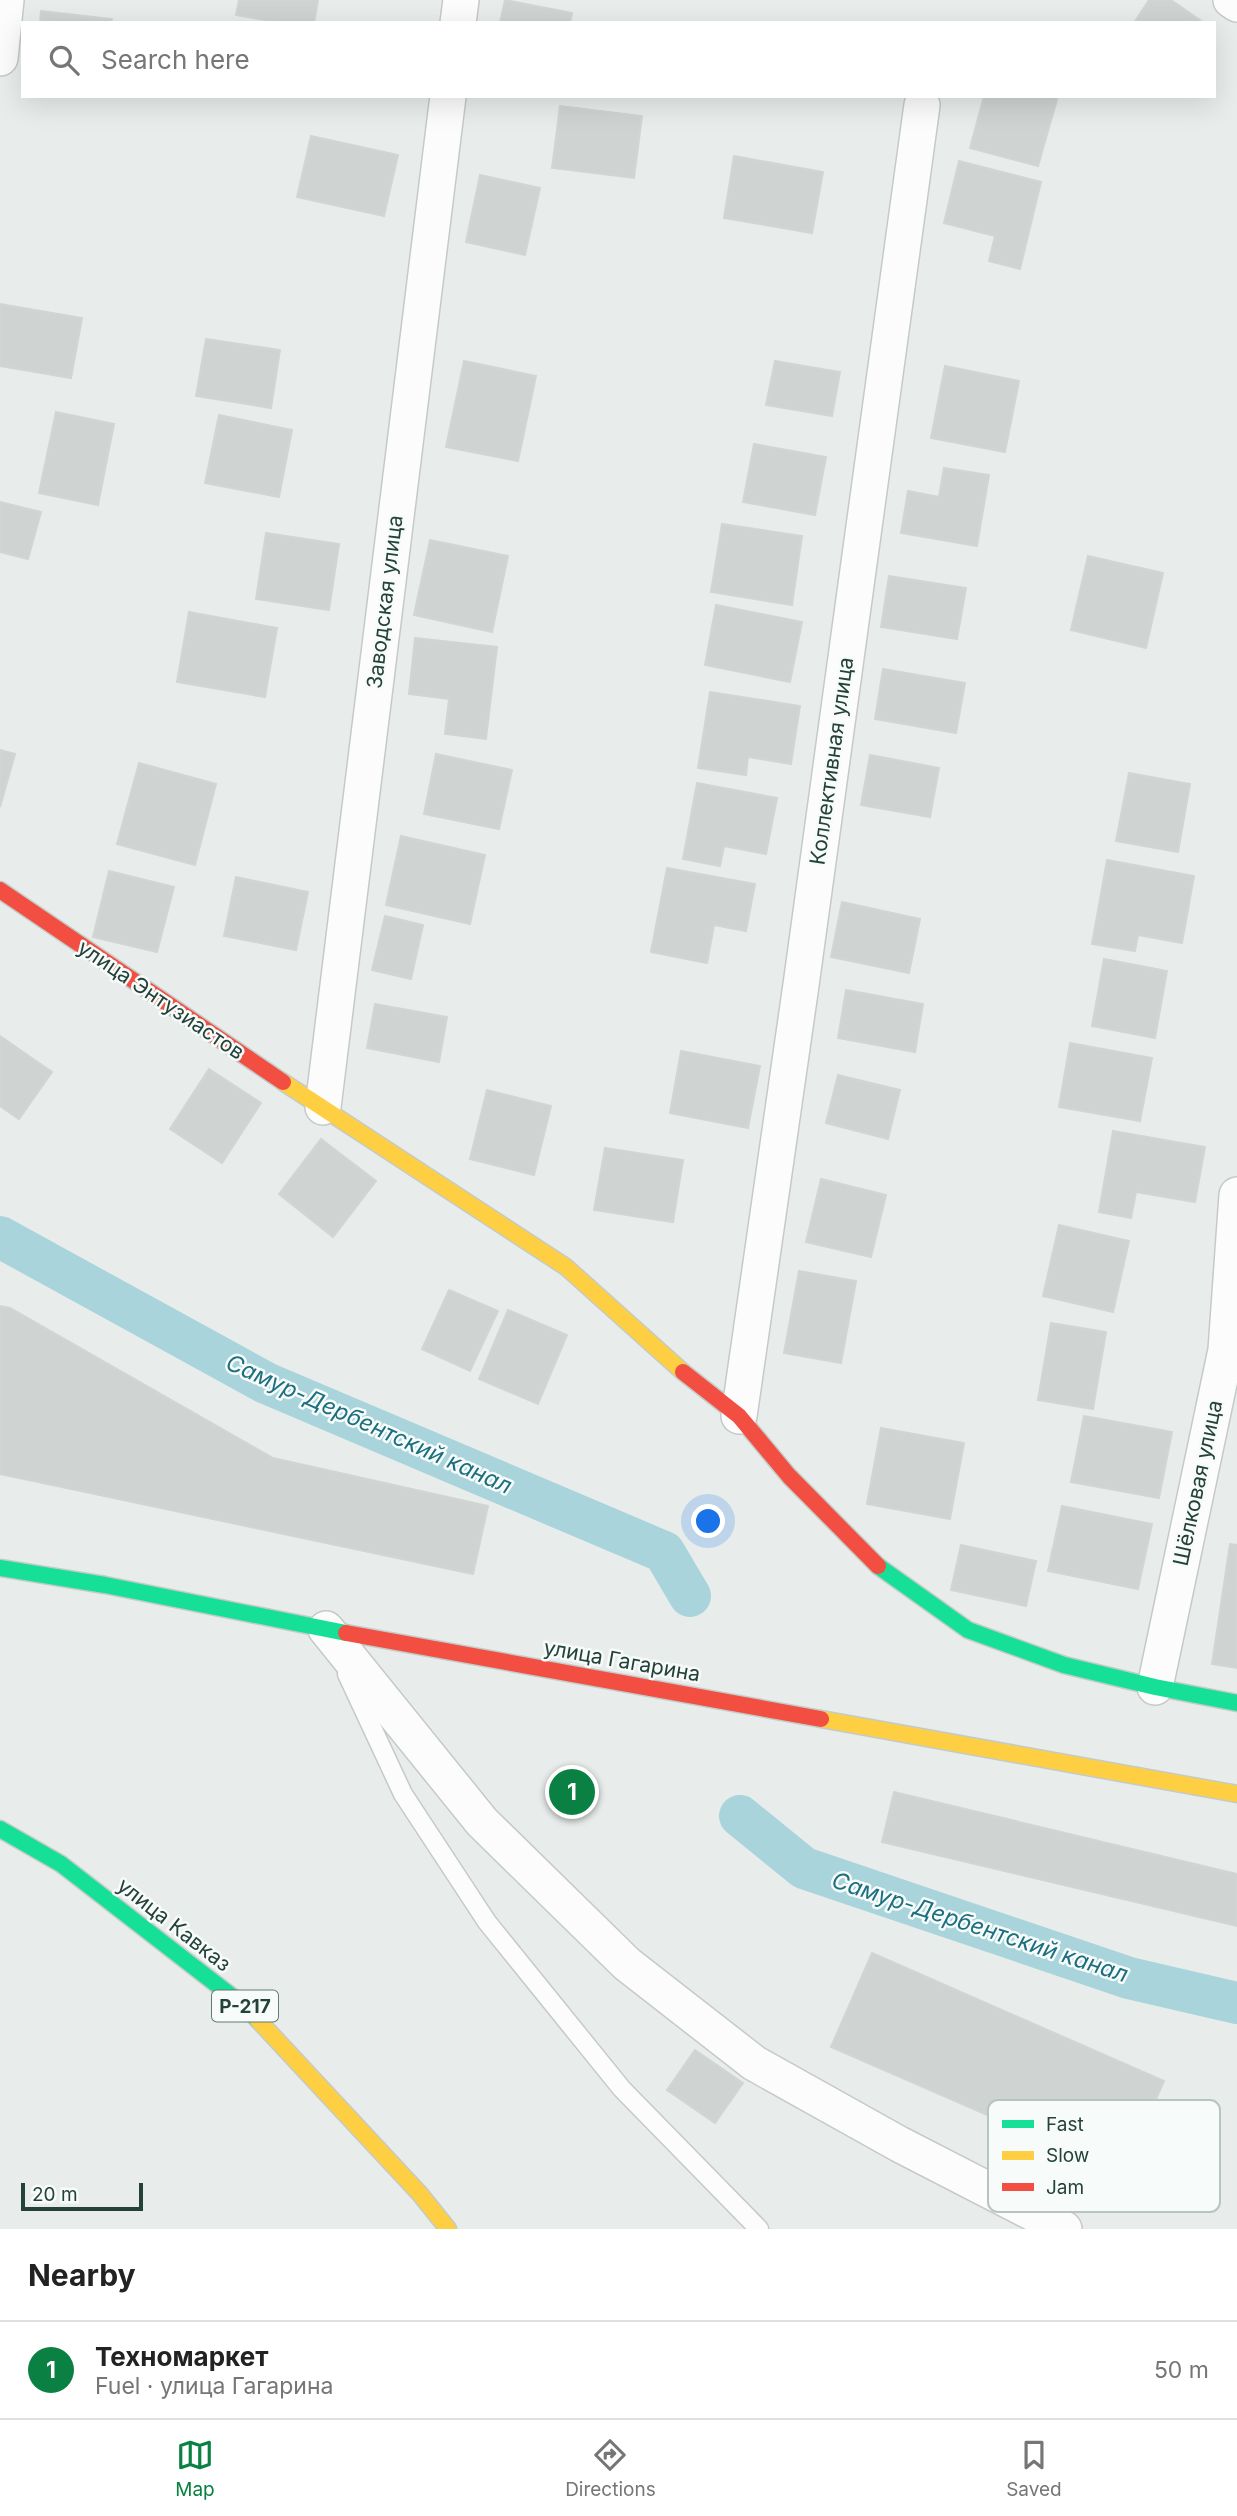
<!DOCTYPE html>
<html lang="en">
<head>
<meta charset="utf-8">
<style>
	:root { --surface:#fff; --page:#f6f6f6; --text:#222; --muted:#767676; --line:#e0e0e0; --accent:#0b8043 }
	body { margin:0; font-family:Inter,sans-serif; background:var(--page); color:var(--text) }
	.scale { position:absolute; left:21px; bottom:18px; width:122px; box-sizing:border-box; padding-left:7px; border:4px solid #24423a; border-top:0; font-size:19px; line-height:24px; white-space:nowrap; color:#24423a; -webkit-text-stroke:5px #f7fbf9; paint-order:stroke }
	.you { position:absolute; left:709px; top:1522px; width:24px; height:24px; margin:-18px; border:5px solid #fff; border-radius:50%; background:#1a73e8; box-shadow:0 0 0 10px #1a73e833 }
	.badge { display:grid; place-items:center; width:46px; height:46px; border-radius:50%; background:var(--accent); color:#fff; font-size:23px; font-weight:700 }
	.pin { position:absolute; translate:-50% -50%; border:4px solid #fff; box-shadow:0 2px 7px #0006 }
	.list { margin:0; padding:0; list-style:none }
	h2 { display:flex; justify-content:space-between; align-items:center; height:91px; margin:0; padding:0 28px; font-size:30px }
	h2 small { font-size:23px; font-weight:400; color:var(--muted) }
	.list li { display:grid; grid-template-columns:46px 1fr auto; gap:21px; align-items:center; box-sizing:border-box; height:98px; padding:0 28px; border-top:2px solid var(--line) }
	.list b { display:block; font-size:26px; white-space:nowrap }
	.list p { margin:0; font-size:23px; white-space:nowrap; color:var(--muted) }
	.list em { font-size:23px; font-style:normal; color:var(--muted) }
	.icon { flex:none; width:38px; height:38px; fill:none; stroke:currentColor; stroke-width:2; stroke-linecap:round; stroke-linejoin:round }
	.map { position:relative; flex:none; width:1237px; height:2229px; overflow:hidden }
	.search { position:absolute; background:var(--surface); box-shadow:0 7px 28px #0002; left:21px; right:21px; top:21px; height:77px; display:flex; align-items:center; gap:18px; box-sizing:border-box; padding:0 24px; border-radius:0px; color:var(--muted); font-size:26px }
	.sheet { height:189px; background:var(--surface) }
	nav { display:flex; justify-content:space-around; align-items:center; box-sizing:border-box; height:98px; border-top:2px solid var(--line); background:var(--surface); font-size:19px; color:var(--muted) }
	nav a { display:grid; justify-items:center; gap:4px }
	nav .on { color:var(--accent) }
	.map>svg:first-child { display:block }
</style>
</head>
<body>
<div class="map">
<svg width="1237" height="2229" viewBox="0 0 1237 2229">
	<rect width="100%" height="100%" fill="#e8edeb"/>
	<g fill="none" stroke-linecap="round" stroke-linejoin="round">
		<path stroke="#a9d4db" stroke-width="42" d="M0,1237L266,1383L664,1552L690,1596
			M740,1816L804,1868L1129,1978L1237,2003"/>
	</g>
	<path fill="#cfd4d2" stroke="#d1d6d4" stroke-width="2" d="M239,0H318L314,23H281L236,15Z
		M505,0L572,13L570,23H500Z
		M1149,0H1171L1204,23H1134Z
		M41,11L112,19L111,23H40Z
		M984,96H1058L1038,166L970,148Z
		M560,106L642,116L634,178L552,168Z
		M311,136L398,155L384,216L297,197Z
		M734,156L823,172L812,233L724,218Z
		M959,161L1041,182L1020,269L989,261L995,236L944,223Z
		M480,175L540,188L525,255L466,242Z
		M0,304L82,318L71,378L0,366Z
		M206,339L280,350L271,408L196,396Z
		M464,361L536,376L518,461L446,447Z
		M775,361L840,372L832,416L766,405Z
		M945,366L1019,381L1005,452L931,438Z
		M56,412L114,424L98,505L39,493Z
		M219,415L292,430L279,497L205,483Z
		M754,444L826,457L815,515L743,502Z
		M944,468L989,475L977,546L901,533L908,491L939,497Z
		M0,502L41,512L28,559L0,552Z
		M722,524L802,536L792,605L711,592Z
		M266,533L339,544L329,610L256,599Z
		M430,540L508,556L492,632L414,615Z
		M1088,556L1163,573L1146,648L1071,630Z
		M889,576L966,588L957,639L881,627Z
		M716,605L802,622L790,682L705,665Z
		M189,612L277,628L265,697L177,682Z
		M415,638L497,647L486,739L445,734L449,699L409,694Z
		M883,669L965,683L956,733L875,719Z
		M710,692L800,706L791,764L748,757L746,775L698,768Z
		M0,750L15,754L0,807Z
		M436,754L512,770L499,829L424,814Z
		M870,755L939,768L930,817L861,805Z
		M139,763L216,784L195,865L117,844Z
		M1129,773L1190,784L1178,852L1116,841Z
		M697,783L777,798L766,854L724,846L720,866L683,859Z
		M401,836L485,855L470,924L386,905Z
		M1107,860L1194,876L1182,943L1138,935L1135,951L1092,944Z
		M667,868L755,884L746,931L714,925L707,963L651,952Z
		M109,871L174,887L157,952L93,937Z
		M236,877L308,892L296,950L224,936Z
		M842,902L920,919L909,973L831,957Z
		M385,916L423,925L411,979L372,970Z
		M1104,959L1167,971L1155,1038L1092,1026Z
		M846,990L923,1004L915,1052L838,1038Z
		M375,1004L447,1017L439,1062L367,1048Z
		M0,1036L52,1072L19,1119L0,1106Z
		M1070,1043L1152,1058L1140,1121L1059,1107Z
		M681,1051L760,1066L748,1128L670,1113Z
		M209,1069L261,1103L222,1163L170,1129Z
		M838,1075L900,1090L888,1139L826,1123Z
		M487,1090L551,1106L534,1175L470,1159Z
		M1113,1131L1205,1147L1195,1202L1136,1192L1131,1218L1099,1212Z
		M321,1139L376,1181L333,1237L279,1194Z
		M605,1148L683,1160L673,1222L594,1210Z
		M821,1179L886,1195L871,1257L806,1242Z
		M1059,1225L1129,1241L1113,1312L1043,1296Z
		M799,1271L856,1281L841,1363L784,1353Z
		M449,1290L498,1311L470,1371L422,1349Z
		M0,1306L10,1308L273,1458L488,1506L473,1574L0,1474Z
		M508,1310L567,1335L538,1404L479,1379Z
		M1051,1323L1106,1332L1093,1409L1038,1400Z
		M1084,1416L1172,1432L1159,1498L1071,1482Z
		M881,1428L964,1443L950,1519L867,1504Z
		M1062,1506L1152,1524L1138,1589L1048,1571Z
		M1230,1544L1237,1545V1668L1212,1664Z
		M961,1545L1036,1561L1026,1606L951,1590Z
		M894,1792L1237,1874V1926L882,1842Z
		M872,1953L1164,2081L1123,2174L831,2047Z
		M695,2050L743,2083L715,2123L667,2090Z"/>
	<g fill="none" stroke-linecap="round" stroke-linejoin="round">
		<g stroke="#c5cac8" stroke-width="21">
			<path id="lane" d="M347,1674L403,1794L487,1922L622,2089L759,2229"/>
		</g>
		<g stroke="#c5cac8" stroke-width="38">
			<path id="street" d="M1231,0L1237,4
				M458,23L461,0
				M0,58L6,0
				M323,1107L448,96
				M739,1416L801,985L922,105
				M326,1629L482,1822L627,1964L754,2063L899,2144L1064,2229
				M1155,1687L1226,1350L1237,1195"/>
		</g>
		<g stroke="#c3cbc8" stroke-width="19">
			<path id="fast" d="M878,1566L968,1630L1064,1665L1155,1687L1237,1703
				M0,1568L105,1585L346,1633
				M0,1829L61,1864L247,2008L258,2020"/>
		</g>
		<g stroke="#c3cbc8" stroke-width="19">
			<path id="slow" d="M283,1082L566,1267L683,1372
				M821,1719L1237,1794
				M258,2020L420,2194L448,2229"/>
		</g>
		<g stroke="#c3cbc8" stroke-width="19">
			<path id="jam" d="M0,890L283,1082
				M683,1372L739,1416L789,1476L878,1566
				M346,1633L821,1719"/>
		</g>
		<use href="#lane" stroke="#fcfcfc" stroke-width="18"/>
		<use href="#street" stroke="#fcfcfc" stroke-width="35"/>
		<use href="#fast" stroke="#16e098" stroke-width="16"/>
		<use href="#slow" stroke="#ffcf43" stroke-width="16"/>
		<use href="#jam" stroke="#f24e42" stroke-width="16"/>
	</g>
	<g text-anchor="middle" stroke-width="5" stroke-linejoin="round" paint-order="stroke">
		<rect fill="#f7fbf9" stroke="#637a73" stroke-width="2" x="212" y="1990.5" width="66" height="31" rx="5"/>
		<g font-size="19" font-weight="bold" fill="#24423a">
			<text x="245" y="2013">Р-217</text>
		</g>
		<g font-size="21" fill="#24423a" stroke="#f7fbf9">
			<text transform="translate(385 602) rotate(-83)" y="7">Заводская улица</text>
			<text transform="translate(832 761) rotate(-82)" y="7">Коллективная улица</text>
			<text transform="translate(161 1000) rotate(34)" y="7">улица Энтузиастов</text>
			<text transform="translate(1198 1483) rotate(-78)" y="7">Шёлковая улица</text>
			<text transform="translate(622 1661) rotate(10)" y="7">улица Гагарина</text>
			<text transform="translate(174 1925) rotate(38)" y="7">улица Кавказ</text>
		</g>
		<g font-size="23" font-style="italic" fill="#1c6f80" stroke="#f7fbf9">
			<text transform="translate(369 1424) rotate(24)" y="8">Самур-Дербентский канал</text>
			<text transform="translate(980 1927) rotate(18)" y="8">Самур-Дербентский канал</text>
		</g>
	</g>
	<rect x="988" y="2100" width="232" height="112" rx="10" fill="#f7fbf9" stroke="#b8c4c0" stroke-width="2"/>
	<rect x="1002" y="2120" width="32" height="8" fill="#16e098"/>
	<rect x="1002" y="2151" width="32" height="9" fill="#ffcf43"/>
	<rect x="1002" y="2183" width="32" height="8" fill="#f24e42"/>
	<g font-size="19" fill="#24423a">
		<text x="1046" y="2131">Fast</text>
		<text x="1046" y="2162">Slow</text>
		<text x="1046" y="2194">Jam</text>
	</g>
</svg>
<div class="scale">20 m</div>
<div class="you"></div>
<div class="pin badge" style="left:572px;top:1792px">1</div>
<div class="search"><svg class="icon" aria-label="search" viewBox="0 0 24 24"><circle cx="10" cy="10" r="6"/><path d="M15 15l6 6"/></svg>Search here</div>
</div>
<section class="sheet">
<h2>Nearby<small></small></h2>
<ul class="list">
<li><span class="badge">1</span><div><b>Техномаркет</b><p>Fuel · улица Гагарина</p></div><em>50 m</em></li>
</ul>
</section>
<nav>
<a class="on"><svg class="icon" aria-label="map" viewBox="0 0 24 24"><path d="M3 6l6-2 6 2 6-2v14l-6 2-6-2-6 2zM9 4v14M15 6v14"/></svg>Map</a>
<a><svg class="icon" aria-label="directions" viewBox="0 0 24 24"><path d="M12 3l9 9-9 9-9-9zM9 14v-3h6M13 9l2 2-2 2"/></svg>Directions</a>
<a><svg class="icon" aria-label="saved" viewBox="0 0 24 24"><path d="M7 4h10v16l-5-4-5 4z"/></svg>Saved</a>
</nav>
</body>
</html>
